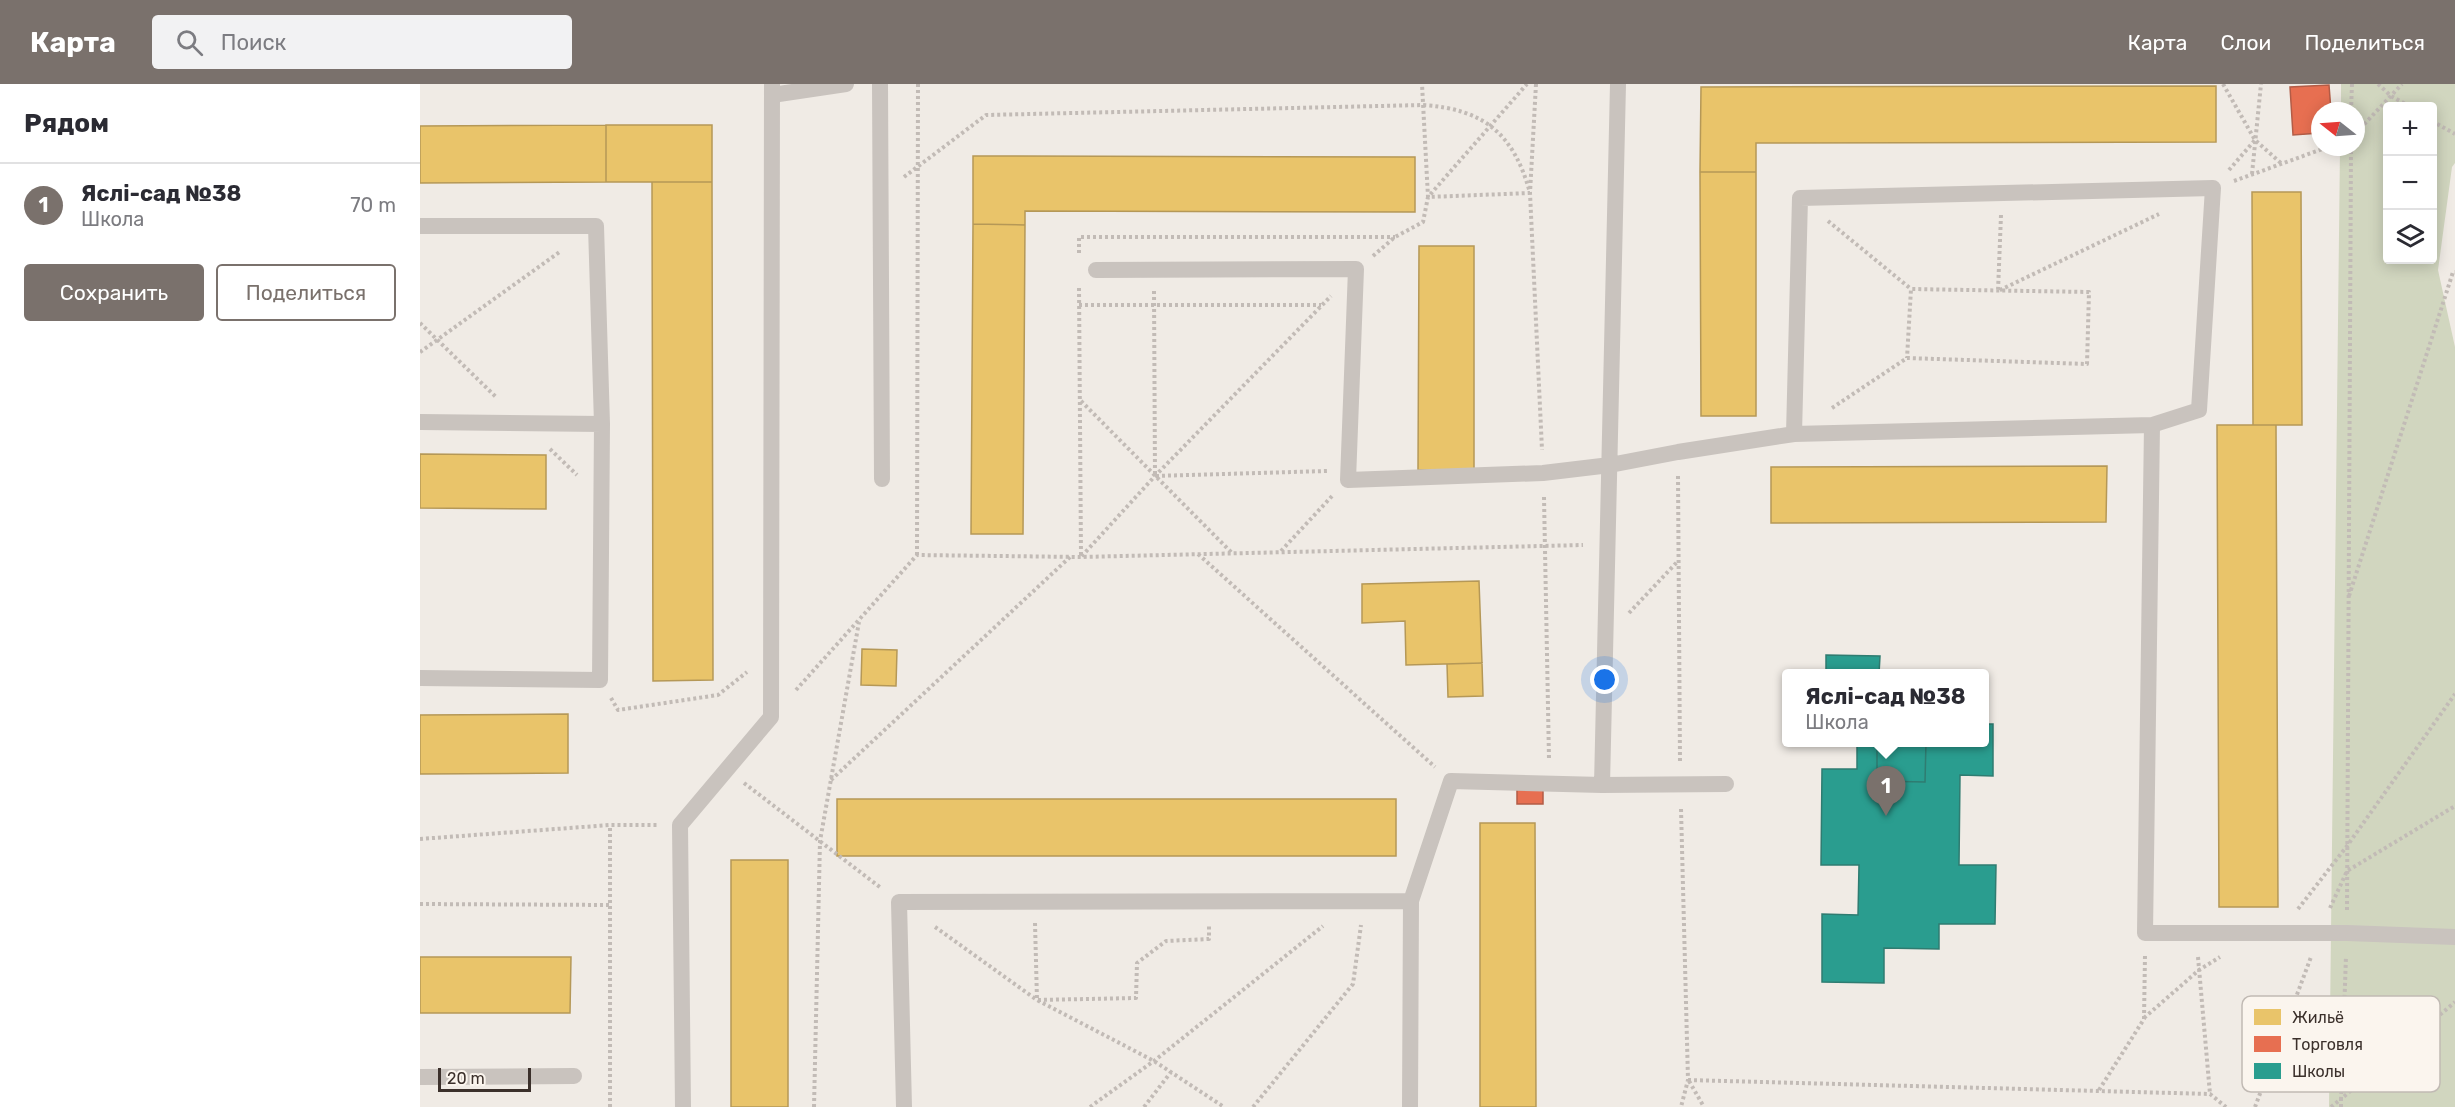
<!DOCTYPE html>
<html lang="ru">
<head>
<meta charset="utf-8">
<style>
	:root { --surface:#fff; --page:#f2f2f3; --text:#2b2b33; --muted:#7c7c81; --line:#e1e1e2; --accent:#7a716c }
	body { margin:0; font-family:Rubik,sans-serif; background:var(--page); color:var(--text) }
	.controls { position:absolute; right:18px; top:18px; display:grid; overflow:hidden; border-radius:6px; box-shadow:0 3px 15px #0003 }
	.controls button { width:54px; height:54px; display:grid; place-items:center; padding:0; border:0; border-bottom:2px solid var(--line); background:var(--surface); color:var(--text); font:30px sans-serif }
	.compass { position:absolute; left:1891px; top:18px; width:54px; height:54px; border-radius:50%; background:var(--surface); box-shadow:0 3px 15px #0003; rotate:287deg }
	.scale { position:absolute; left:18px; bottom:15px; width:93px; box-sizing:border-box; padding-left:6px; border:3px solid #3b302b; border-top:0; font-size:16px; line-height:21px; white-space:nowrap; color:#3b302b; -webkit-text-stroke:4px #fbf5ee; paint-order:stroke }
	.you { position:absolute; left:1185px; top:596px; width:21px; height:21px; margin:-15px; border:4px solid #fff; border-radius:50%; background:#1a73e8; box-shadow:0 0 0 9px #1a73e833 }
	.badge { display:grid; place-items:center; width:39px; height:39px; border-radius:50%; background:var(--accent); color:#fff; font-size:20px; font-weight:700 }
	.pin { position:absolute; translate:-50% -50px; filter:drop-shadow(0 2px 3px #0008) }
	.pin::after { content:''; position:absolute; top:32px; width:21px; height:18px; background:inherit; clip-path:polygon(0 0,100% 0,50% 100%) }
	.popup { position:absolute; left:1362px; top:585px; width:207px; height:78px; box-sizing:border-box; display:grid; place-content:center; border-radius:6px; background:var(--surface); filter:drop-shadow(0 2px 4px #0005); font-size:20px; white-space:nowrap; color:var(--muted) }
	.popup b { font-size:22px; color:var(--text) }
	.popup::after { content:''; position:absolute; left:50%; top:100%; margin-left:-12px; border:12px solid transparent; border-top-color:var(--surface) }
	.list { margin:0; padding:0; list-style:none }
	h2 { display:flex; justify-content:space-between; align-items:center; height:78px; margin:0; padding:0 24px; font-size:26px }
	h2 small { font-size:20px; font-weight:400; color:var(--muted) }
	.list li { display:grid; grid-template-columns:39px 1fr auto; gap:18px; align-items:center; box-sizing:border-box; height:84px; padding:0 24px; border-top:2px solid var(--line) }
	.list b { display:block; font-size:22px; white-space:nowrap }
	.list p { margin:0; font-size:20px; white-space:nowrap; color:var(--muted) }
	.list em { font-size:20px; font-style:normal; color:var(--muted) }
	.actions { display:flex; gap:12px; padding:18px 24px }
	.actions a { flex:1; padding:14px 0; border:2px solid var(--accent); border-radius:6px; text-align:center; font-size:21px; color:var(--accent) }
	.actions .main { background:var(--accent); color:#fff }
	.icon { flex:none; width:33px; height:33px; fill:none; stroke:currentColor; stroke-width:2; stroke-linecap:round; stroke-linejoin:round }
	.map { position:relative; flex:none; width:2035px; height:1023px; overflow:hidden }
	header { display:flex; align-items:center; gap:36px; box-sizing:border-box; height:84px; padding:0 30px; background:var(--accent); color:#fff }
	header strong { font-size:28px }
	nav { display:flex; gap:33px; margin-inline-start:auto; font-size:21px }
	.search { width:420px; height:54px; background:var(--page); display:flex; align-items:center; gap:15px; box-sizing:border-box; padding:0 21px; border-radius:6px; color:var(--muted); font-size:22px }
	main { display:flex }
	aside { flex:1; background:var(--surface) }
	.map>svg:first-child { display:block }
</style>
</head>
<body>
<header>
<strong>Карта</strong>
<div class="search"><svg class="icon" aria-label="search" viewBox="0 0 24 24"><circle cx="10" cy="10" r="6"/><path d="M15 15l6 6"/></svg>Поиск</div>
<nav><a>Карта</a><a>Слои</a><a>Поделиться</a></nav>
</header>
<main>
<aside>
<h2>Рядом<small></small></h2>
<ul class="list">
<li><span class="badge">1</span><div><b>Яслі-сад №38</b><p>Школа</p></div><em>70 m</em></li>
</ul>
<div class="actions"><a class="main">Сохранить</a><a>Поделиться</a></div>
</aside>
<div class="map">
<svg width="2035" height="1023" viewBox="0 0 2035 1023">
	<rect width="100%" height="100%" fill="#f0ebe5"/>
	<path fill="#d1d6bf" fill-rule="evenodd" d="M1921,0H2035V79L2032,83L2018,186L2035,263V1023H1909L1920,63H1936V27H1921ZM1968,22H2012V176H1968Z"/>
	<path fill="#e9c46a" stroke="#b59857" stroke-width="1.5" d="M1796,2V58L1336,59V88H1280L1281,3Z
		M186,41V98L0,99V42Z
		M186,41H292V98H186Z
		M553,72L995,73V128L605,127V141L553,140Z
		M1280,88H1336V332H1281Z
		M232,98H292L293,596L233,597Z
		M1832,108H1881L1882,341H1833Z
		M553,140L605,141L603,450H551Z
		M999,162H1054V386H998Z
		M1797,341H1856L1858,823H1799Z
		M0,370L126,371V425L0,424Z
		M1687,382L1686,438L1351,439V383Z
		M1059,497L1062,579L986,581L985,537L942,539V500Z
		M442,565L477,566L476,602L441,601Z
		M1062,579L1063,612L1028,613L1027,580Z
		M148,630V689L0,690V631Z
		M417,715H976V772H417Z
		M1060,739H1115L1116,1023H1060Z
		M311,776H368V1023H311Z
		M0,873H151L150,929H0Z"/>
	<path fill="#e76f51" stroke="#b35c46" stroke-width="1.5" d="M1909,1L1911,27H1900V49L1873,51L1870,3Z
		M1097,705L1123,706V720H1097Z"/>
	<path fill="#2a9d8f" stroke="#2f7c71" stroke-width="1.5" d="M1406,571L1460,572L1459,590H1406Z
		M1406,571L1460,572L1459,590H1406Z
		M1565,640H1573V692L1540,691L1539,781H1576L1575,840H1519V865L1464,864V899L1402,898V830L1438,831L1439,781H1401L1402,685H1437V658H1457V697L1505,698L1506,658H1565Z
		M1565,640H1573V692L1540,691L1539,781H1576L1575,840H1519V865L1464,864V899L1402,898V830L1438,831L1439,781H1401L1402,685H1437V658H1565Z"/>
	<g fill="none" stroke-linecap="round" stroke-linejoin="round">
		<path stroke="#c2bbb6" stroke-width="4" stroke-dasharray="3 3" stroke-linecap="butt" d="M1116,0L1110,109L1122,366
			M1803,0L1835,56L1862,80
			M1958,0L1971,12L1989,22
			M1931,27L1932,0
			M2012,37L2035,50
			M1936,49L1982,0
			M1809,86L1835,56
			M1832,90L1841,0
			M484,93L566,31L1003,21C1064,25 1094,50 1110,109L1008,113L1002,0
			M1814,97L1908,63
			M1581,131L1578,207L1739,130
			M1408,137L1491,205
			M659,169V153H975
			M953,172L975,153L1003,138L1008,113L1107,0
			M659,204L661,473L735,392L911,212
			M734,207L735,392L907,387
			M659,221H901
			M0,239L77,314
			M0,268L141,167
			M661,317L812,469
			M1412,324L1487,274L1667,280L1669,208L1491,205L1487,274
			M130,365L157,391
			M1258,392L1260,678
			M1124,413L1129,675
			M861,467L913,411
			M778,470L1015,683
			M497,471L498,0
			M1929,512L2033,188H2035
			M1209,529L1258,477
			M376,606L497,471L661,473L1163,461
			M191,614L198,626L298,611L327,588
			M411,696L650,473
			M324,699L461,804
			M1261,725L1268,996L1261,1023
			M0,755L190,741H238
			M0,820L190,821
			M1910,824L1927,787L2035,722
			M1878,825L1927,762L2035,610
			M1927,826L1931,63
			M615,839L617,916L716,914L717,879L746,857L789,855V841
			M515,843L617,916L734,977L804,1023
			M1778,873L1790,1010
			M1724,934L1779,886L1800,873
			M1268,996L1790,1010L1806,1023
			M1269,997L1284,1023
			M1679,1006L1724,935L1725,871
			M190,1023V741
			M394,1023L400,757L439,538
			M670,1023L734,977L903,842
			M724,1023L751,988
			M833,1023L933,900L941,841
			M1835,1023L1891,873
			M1911,1023L1921,1015L1926,872
			M1921,1023V1015L2035,918"/>
		<path stroke="#c9c3be" stroke-width="16" d="M460,0L462,395
			M352,11L426,0
			M0,142H176L182,340L180,596L0,594
			M676,186L936,185L928,396L1123,389L1190,381L1258,368L1374,350L1732,341
			M0,338L182,340
			M1374,350L1380,114L1793,104L1779,326L1732,341L1725,849H1927L2035,853
			M1182,701L1306,700
			M0,993L154,992
			M263,1023L260,741L351,633L352,0
			M484,1023L479,818L991,817
			M990,1023L991,817L1031,697L1182,701L1198,0"/>
	</g>
	<rect x="1822" y="912" width="198" height="96" rx="9" fill="#fbf5ee" stroke="#c1bab4" stroke-width="1.5"/>
	<rect x="1834" y="925" width="27" height="16" fill="#e9c46a"/>
	<rect x="1834" y="952" width="27" height="16" fill="#e76f51"/>
	<rect x="1834" y="979" width="27" height="16" fill="#2a9d8f"/>
	<g font-size="16" fill="#3b302b">
		<text x="1872" y="939">Жильё</text>
		<text x="1872" y="966">Торговля</text>
		<text x="1872" y="993">Школы</text>
	</g>
</svg>
<div class="controls">
<button>+</button>
<button>−</button>
<button><svg class="icon" aria-label="layers" viewBox="0 0 24 24"><path d="M12 4l9 5-9 5-9-5zM3 14l9 5 9-5"/></svg></button>
</div>
<svg class="compass" viewBox="-18 -18 36 36"><path d="M0-13l5 13h-10z" fill="#e53935"/><path d="M0 13l5-13h-10z" fill="#7c7c81"/></svg>
<div class="scale">20 m</div>
<div class="you"></div>
<div class="pin badge" style="left:1466px;top:732px">1</div>
<div class="popup"><b>Яслі-сад №38</b>Школа</div>
</div>
</main>
</body>
</html>
